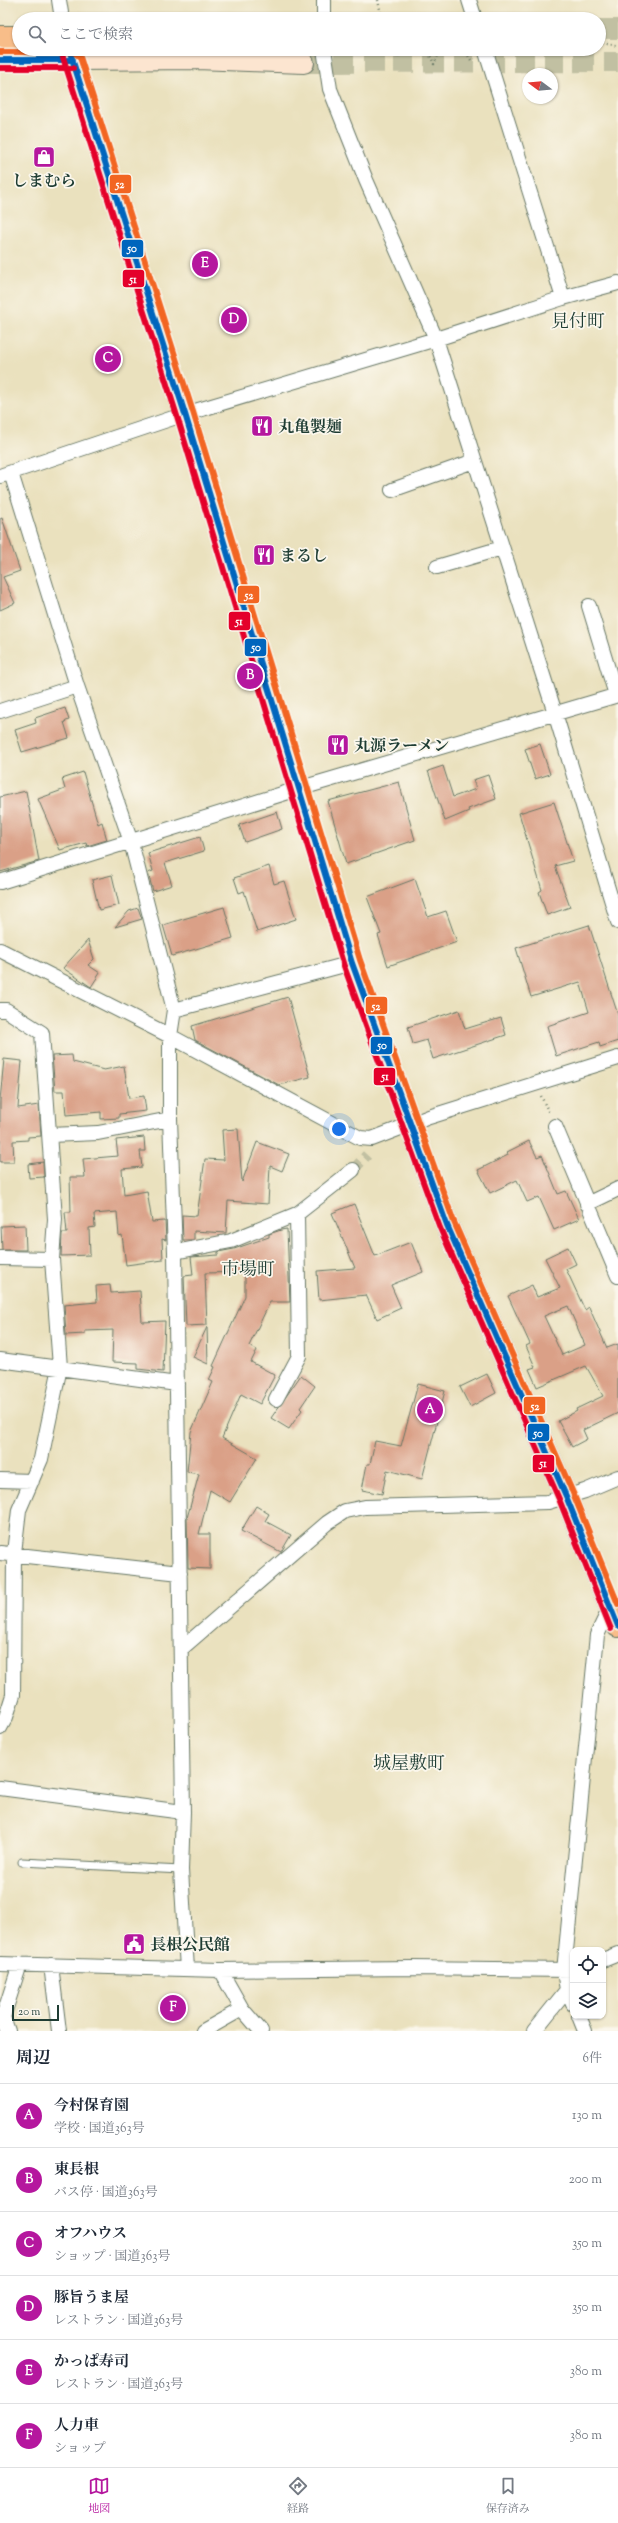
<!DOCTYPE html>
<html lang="ja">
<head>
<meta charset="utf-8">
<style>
	:root { --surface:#fff; --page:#f6f6f7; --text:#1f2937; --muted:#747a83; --line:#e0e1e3; --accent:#b5179e }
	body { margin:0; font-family:"Sorts Mill Goudy","Noto Serif JP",serif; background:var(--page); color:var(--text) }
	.controls { position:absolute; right:12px; bottom:12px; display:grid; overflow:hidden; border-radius:8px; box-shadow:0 1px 3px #0004 }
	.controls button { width:36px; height:36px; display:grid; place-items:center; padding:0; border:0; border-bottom:1px solid var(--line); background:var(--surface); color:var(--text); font:20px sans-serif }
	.compass { position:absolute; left:522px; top:68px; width:36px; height:36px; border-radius:50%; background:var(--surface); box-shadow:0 1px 3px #0004; rotate:286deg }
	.scale { position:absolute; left:12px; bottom:10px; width:47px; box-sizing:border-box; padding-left:4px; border:2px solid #1f3d34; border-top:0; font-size:11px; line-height:14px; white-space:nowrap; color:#1f3d34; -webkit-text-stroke:3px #fbf7ec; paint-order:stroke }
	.you { position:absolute; left:339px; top:1129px; width:14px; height:14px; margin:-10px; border:3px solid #fff; border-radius:50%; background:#1a73e8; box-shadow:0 0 0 6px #1a73e833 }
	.badge { display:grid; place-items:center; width:26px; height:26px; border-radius:50%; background:var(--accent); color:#fff; font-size:13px; font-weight:700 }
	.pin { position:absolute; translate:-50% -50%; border:2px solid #fff; box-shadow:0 1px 4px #0006 }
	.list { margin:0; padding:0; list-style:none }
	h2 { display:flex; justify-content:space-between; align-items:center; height:52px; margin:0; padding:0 16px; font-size:17px }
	h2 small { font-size:13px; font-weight:400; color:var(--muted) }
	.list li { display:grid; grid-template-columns:26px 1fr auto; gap:12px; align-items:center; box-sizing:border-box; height:64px; padding:0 16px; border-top:1px solid var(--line) }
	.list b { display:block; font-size:15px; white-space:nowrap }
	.list p { margin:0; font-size:13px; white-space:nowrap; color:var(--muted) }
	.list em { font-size:13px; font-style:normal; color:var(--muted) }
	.icon { flex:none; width:22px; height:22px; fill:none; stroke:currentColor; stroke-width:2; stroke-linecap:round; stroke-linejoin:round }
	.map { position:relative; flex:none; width:618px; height:2031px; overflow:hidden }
	.search { position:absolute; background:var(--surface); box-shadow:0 1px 3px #0004; left:12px; right:12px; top:12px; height:44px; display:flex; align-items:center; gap:10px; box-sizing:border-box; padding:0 14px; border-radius:22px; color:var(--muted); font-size:15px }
	.sheet { height:436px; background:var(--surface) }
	nav { display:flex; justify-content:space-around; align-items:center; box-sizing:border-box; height:56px; border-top:1px solid var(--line); background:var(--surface); font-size:11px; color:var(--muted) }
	nav a { display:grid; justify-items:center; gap:2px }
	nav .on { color:var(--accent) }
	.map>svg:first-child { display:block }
</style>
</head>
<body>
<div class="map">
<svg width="618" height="2031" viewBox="0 0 618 2031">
	<rect width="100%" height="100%" fill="#fbf7ec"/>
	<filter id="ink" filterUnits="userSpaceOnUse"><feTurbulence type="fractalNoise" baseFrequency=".025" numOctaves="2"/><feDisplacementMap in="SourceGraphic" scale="8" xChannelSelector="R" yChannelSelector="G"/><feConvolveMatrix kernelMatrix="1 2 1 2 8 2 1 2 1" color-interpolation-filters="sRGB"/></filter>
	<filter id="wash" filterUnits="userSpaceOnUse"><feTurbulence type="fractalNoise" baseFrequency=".012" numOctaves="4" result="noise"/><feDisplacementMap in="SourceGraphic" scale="16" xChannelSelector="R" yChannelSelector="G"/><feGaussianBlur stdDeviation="0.9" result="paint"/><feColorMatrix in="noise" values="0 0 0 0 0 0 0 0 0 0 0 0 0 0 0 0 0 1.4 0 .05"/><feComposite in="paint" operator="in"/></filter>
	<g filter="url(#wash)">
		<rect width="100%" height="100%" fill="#eae1be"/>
		<g id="blocks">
			<path fill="#daa087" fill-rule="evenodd" d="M2,518L20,571L3,577L15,603L0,610V519Z
				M65,708L69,720L64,722L69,738L22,752L15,730L36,723L35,718Z
				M540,744L550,774L535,779L525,749Z
				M443,766L453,797L476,789L473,780L488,775L496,799L468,809L469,811L445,821L428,771Z
				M83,772L98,824L102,822L107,840L87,846L86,843L60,850L38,799L65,789L62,779Z
				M399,782L415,840L346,864L328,801Z
				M26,791L39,861L0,872V797Z
				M554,802L573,861L555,866L570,907L547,915L539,892L542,890L519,813Z
				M277,812L282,829L245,842L239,825Z
				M200,837L204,851L165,863L172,885L153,891L148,873L153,871L148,853Z
				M269,866L274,884L284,881L296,919L257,932L244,891L239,893L234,878Z
				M112,875L119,905L99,910L92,880Z
				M415,879L428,917L446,911L457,942L388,966L378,935L381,934L367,897Z
				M224,907L233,938L172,956L163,925Z
				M138,908L142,919L115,927L129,911Z
				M589,925L618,1015V1041L600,1047L599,1042L556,1056L547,1026L589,1012L580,982L531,997L516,948Z
				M88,940L94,959L88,965L100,973L91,987L63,968Z
				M288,997L310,1077L279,1085L195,1040L192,1026Z
				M459,1010L465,1029L501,1018L506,1035L433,1059L427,1040L413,1044L408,1027Z
				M72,1055L73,1062L104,1070L124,1066L129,1098L144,1096L146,1111L119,1114V1118L101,1119V1112L66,1115L64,1091H55L52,1056Z
				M4,1059L22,1061L18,1108L39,1105L41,1136L28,1137V1140L13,1141L14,1162H0V1100Z
				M238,1129L242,1182L257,1142L289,1154L282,1171L270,1166L268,1204L228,1201L226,1233L194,1231V1240H183L182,1215L197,1216L205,1159L224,1160L222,1130Z
				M144,1137L145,1151H140L142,1167L122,1169L124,1195L147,1191L152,1222L165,1221L166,1240L162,1239L163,1260L126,1265L122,1235L119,1236L117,1212L94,1214L95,1227L89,1228L90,1255L61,1256L62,1233H67L65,1212H71L70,1177H85L83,1159L118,1156L116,1140Z
				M529,1141L537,1157L542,1155L558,1194L566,1191L579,1219L554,1230L539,1197L527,1202L517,1180L490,1193L478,1170L508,1155L507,1152Z
				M43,1162L44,1177L29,1178L28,1164Z
				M354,1204L375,1256L411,1242L423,1272L391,1285L401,1308L377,1319L366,1295L319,1300L317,1271L355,1268L332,1213Z
				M25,1225L26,1250H2L1,1226Z
				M287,1229L290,1302H270L249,1346L257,1350L251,1362L275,1375L260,1404L241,1394L222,1438L257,1458L230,1502L210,1490L199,1534H210V1569L188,1568L187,1518L199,1474L187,1472L191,1432L213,1382L209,1380L215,1367L213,1366L245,1296V1272L205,1273L207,1325L186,1326L184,1276L193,1275L191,1257L218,1255V1252L234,1249L269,1237V1234L281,1230Z
				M568,1247L576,1264L566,1269L585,1310L589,1307L607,1348L618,1344V1413L583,1430L587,1439L572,1447L558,1421L577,1411L576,1409L603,1396L586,1366L537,1387L529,1369L535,1367L526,1346L530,1344L508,1296L532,1285L537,1297L560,1288L545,1258ZM568,1306L585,1345L562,1355L544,1316Z
				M110,1285L111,1293L140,1291L142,1322L165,1321L163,1372L138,1369V1363L112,1362L113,1330L85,1331V1334L66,1335L64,1305L97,1302L96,1286Z
				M207,1327L208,1364L193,1357Z
				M487,1374L496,1393L470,1407L460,1387Z
				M301,1375L315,1386L300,1408L302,1410L289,1429L271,1418Z
				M418,1384L445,1391L422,1479L387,1470L382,1494L362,1490L367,1464H370L375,1441L401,1446Z
				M256,1506L269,1514L265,1521L291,1535L281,1552L241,1531Z"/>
		</g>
	</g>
	<g filter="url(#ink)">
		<use href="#blocks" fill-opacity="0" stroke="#667664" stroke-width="1"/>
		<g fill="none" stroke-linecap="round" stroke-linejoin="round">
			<path stroke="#c1c0a2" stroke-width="11" stroke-dasharray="11 5.5" stroke-linecap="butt" d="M353,1170L367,1155"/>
			<path stroke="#c1c0a2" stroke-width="20" stroke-dasharray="20 10" stroke-linecap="butt" d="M599,29H618
				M304,63L618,62"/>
			<g stroke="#667664" stroke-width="9">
				<path id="service" d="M22,1862L181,1870"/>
			</g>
			<g stroke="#667664" stroke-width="16">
				<path id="minor" d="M59,0L62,19
					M324,0V19
					M469,0L475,19
					M324,49L330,89L366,180L436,339L555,713L618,922
					M485,49L563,298
					M11,473L77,686L131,842L174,1010L170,1036V1119L175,1252L183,1812L181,1870L187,1969
					M0,476L185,414L436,339L563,298L618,283
					M392,490L474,461
					M437,567L502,548
					M589,606L616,695
					M0,711L77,686
					M0,882L298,789L618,695
					M0,950L170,1036L360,1138L372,1139L429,1117L618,1058
					M0,1010H6L42,1033L55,1219L52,1259L60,1367L41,1459L19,1510L14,1553L13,1695L6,1717L0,1728
					M174,1010L352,963
					M555,1126L618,1276
					M50,1135L98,1133L170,1119
					M587,1204L618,1189
					M175,1252L231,1241L297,1214L353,1170
					M0,1258L52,1259
					M0,1360L177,1384
					M276,1399L299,1356L297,1214
					M0,1480L32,1481
					M0,1553L180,1573
					M181,1649L327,1523L345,1511L365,1507L548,1502L585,1491L618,1477
					M0,1788L183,1812
					M603,1960L618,1954
					M0,1964L220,1970L411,1968L573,1970
					M51,1965L59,2031
					M220,1970L242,2009L261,2031
					M573,2004L567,1990L564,1971L597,1635L610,1608
					M579,2016L585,2031
					M8,2031L3,2017L20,1964
					M203,2031L242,2009
					M534,2031L567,1990"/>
			</g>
			<g stroke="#667664" stroke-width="22">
				<path id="secondary" d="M73,60L197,59L304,63"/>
			</g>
			<g stroke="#667664" stroke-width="24">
				<path id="trunk" d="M0,37H19
					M69,49L185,414L352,963L408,1117
					M0,60H73
					M416,1140L447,1225L566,1496L618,1626"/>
			</g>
			<path stroke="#667664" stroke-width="2.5" stroke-dasharray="1 3" stroke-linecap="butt" d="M378,0L382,19
				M599,41L618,46
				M394,49L398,58L403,49
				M427,49L434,64L441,49
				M464,49L471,60L474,58
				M541,1096L549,1113"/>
			<use href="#service" stroke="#fff" stroke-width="7"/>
			<use href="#minor" stroke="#fff" stroke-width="14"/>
			<use href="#secondary" stroke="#fce5d0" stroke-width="20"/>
			<use href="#trunk" stroke="#f8bd89" stroke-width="22"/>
			<g stroke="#667664" stroke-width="24" stroke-linecap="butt">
				<path id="trunk-bridge" d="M408,1117L416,1140"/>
			</g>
			<use href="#trunk-bridge" stroke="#f8bd89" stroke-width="22"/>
			<g stroke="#fbf7ec" stroke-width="9">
				<path id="bus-1" d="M69,49L185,414L352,963L447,1225L566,1496L618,1626
					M0,60H73"/>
			</g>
			<g stroke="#fbf7ec" stroke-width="9">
				<path id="bus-2" d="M61,51L177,416L344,966L440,1228L559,1499L611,1629
					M0,68H73"/>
			</g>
			<g stroke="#fbf7ec" stroke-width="9">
				<path id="bus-3" d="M0,52H74L80,57L193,412L360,960L454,1222L573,1493L618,1604"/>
			</g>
			<use href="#bus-1" stroke="#0065bd" stroke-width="6"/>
			<use href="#bus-2" stroke="#e4002b" stroke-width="6"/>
			<use href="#bus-3" stroke="#f26522" stroke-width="6"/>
		</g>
	</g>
	<defs>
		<g id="shop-square" transform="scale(1.15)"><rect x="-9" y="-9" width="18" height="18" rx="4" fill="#b5179e" stroke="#fbf7ec"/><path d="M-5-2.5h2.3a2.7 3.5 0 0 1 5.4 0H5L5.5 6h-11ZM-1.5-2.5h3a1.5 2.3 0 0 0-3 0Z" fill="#fff"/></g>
		<g id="restaurant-square" transform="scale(1.15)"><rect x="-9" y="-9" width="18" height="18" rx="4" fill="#b5179e" stroke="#fbf7ec"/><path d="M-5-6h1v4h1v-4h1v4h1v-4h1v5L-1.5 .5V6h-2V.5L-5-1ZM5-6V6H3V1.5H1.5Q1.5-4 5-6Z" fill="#fff"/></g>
		<g id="civic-square" transform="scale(1.15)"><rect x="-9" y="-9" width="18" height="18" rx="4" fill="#b5179e" stroke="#fbf7ec"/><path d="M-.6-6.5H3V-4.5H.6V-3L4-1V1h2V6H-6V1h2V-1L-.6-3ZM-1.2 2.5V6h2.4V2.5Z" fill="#fff"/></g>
	</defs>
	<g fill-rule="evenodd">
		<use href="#shop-square" x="44" y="157"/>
		<use href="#restaurant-square" x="262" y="426"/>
		<use href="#restaurant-square" x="264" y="555"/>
		<use href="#restaurant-square" x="338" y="745"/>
		<use href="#civic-square" x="134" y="1944"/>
	</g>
	<g text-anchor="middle" stroke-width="3.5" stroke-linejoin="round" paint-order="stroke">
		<g font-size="16" font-weight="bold" fill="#1f3d34" stroke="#fbf7ec" text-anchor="start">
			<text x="44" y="186" text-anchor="middle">しまむら</text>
			<text x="278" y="432">丸亀製麺</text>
			<text x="280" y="561">まるし</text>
			<text x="354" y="751">丸源ラーメン</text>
			<text x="150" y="1950">長根公民館</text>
		</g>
		<g font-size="18" fill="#1f3d34" stroke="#fbf7ec">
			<text x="578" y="327">見付町</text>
			<text x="248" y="1275">市場町</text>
			<text x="409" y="1769">城屋敷町</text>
		</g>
	</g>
	<g stroke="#fbf7ec" stroke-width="1.5">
		<rect x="109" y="174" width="23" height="20" rx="4" fill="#f26522"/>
		<rect x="121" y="239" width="23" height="19" rx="4" fill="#0065bd"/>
		<rect x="122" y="269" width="23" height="19" rx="4" fill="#e4002b"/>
		<rect x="237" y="585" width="23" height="19" rx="4" fill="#f26522"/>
		<rect x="228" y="611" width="23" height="20" rx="4" fill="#e4002b"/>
		<rect x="244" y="638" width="23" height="19" rx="4" fill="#0065bd"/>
		<rect x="365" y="996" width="23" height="19" rx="4" fill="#f26522"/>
		<rect x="370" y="1036" width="23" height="19" rx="4" fill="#0065bd"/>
		<rect x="373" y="1067" width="23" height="19" rx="4" fill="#e4002b"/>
		<rect x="523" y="1396" width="23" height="19" rx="4" fill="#f26522"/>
		<rect x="527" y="1423" width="23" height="19" rx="4" fill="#0065bd"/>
		<rect x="532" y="1454" width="23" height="19" rx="4" fill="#e4002b"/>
	</g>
	<g font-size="11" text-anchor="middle" font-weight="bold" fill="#fff">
		<text x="120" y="188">52</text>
		<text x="132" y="252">50</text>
		<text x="133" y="283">51</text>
		<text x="249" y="599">52</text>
		<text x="239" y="625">51</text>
		<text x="256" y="651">50</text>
		<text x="376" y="1010">52</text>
		<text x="382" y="1049">50</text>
		<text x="385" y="1080">51</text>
		<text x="535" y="1410">52</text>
		<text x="538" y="1437">50</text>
		<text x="543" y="1467">51</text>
	</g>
</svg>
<div class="controls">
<button><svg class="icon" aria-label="locate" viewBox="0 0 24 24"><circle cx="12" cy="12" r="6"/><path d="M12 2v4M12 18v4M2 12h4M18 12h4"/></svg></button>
<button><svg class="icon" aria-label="layers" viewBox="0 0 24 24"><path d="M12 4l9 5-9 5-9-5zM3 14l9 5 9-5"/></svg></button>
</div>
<svg class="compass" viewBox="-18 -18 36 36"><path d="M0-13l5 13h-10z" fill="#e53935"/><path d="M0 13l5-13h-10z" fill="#747a83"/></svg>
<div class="scale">20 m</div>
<div class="you"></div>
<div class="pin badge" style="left:430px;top:1410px">A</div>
<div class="pin badge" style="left:250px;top:676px">B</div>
<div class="pin badge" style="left:108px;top:359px">C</div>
<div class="pin badge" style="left:234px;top:320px">D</div>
<div class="pin badge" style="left:205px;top:264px">E</div>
<div class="pin badge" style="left:173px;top:2008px">F</div>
<div class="search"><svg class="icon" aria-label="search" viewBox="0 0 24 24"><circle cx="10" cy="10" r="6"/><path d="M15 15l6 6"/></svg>ここで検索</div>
</div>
<section class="sheet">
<h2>周辺<small>6件</small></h2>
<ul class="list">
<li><span class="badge">A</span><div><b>今村保育園</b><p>学校 · 国道363号</p></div><em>130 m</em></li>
<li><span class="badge">B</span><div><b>東長根</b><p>バス停 · 国道363号</p></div><em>200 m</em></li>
<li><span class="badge">C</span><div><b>オフハウス</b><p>ショップ · 国道363号</p></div><em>350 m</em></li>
<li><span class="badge">D</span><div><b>豚旨うま屋</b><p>レストラン · 国道363号</p></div><em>350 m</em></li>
<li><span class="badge">E</span><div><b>かっぱ寿司</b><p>レストラン · 国道363号</p></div><em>380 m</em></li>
<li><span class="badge">F</span><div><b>人力車</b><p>ショップ</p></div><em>380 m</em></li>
</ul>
</section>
<nav>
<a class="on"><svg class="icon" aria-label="map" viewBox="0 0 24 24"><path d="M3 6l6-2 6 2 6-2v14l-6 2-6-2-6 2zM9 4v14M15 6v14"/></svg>地図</a>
<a><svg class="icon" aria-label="directions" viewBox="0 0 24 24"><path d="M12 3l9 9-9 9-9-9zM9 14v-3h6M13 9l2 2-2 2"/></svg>経路</a>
<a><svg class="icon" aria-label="saved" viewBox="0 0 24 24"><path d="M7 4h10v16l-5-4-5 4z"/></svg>保存済み</a>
</nav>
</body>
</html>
